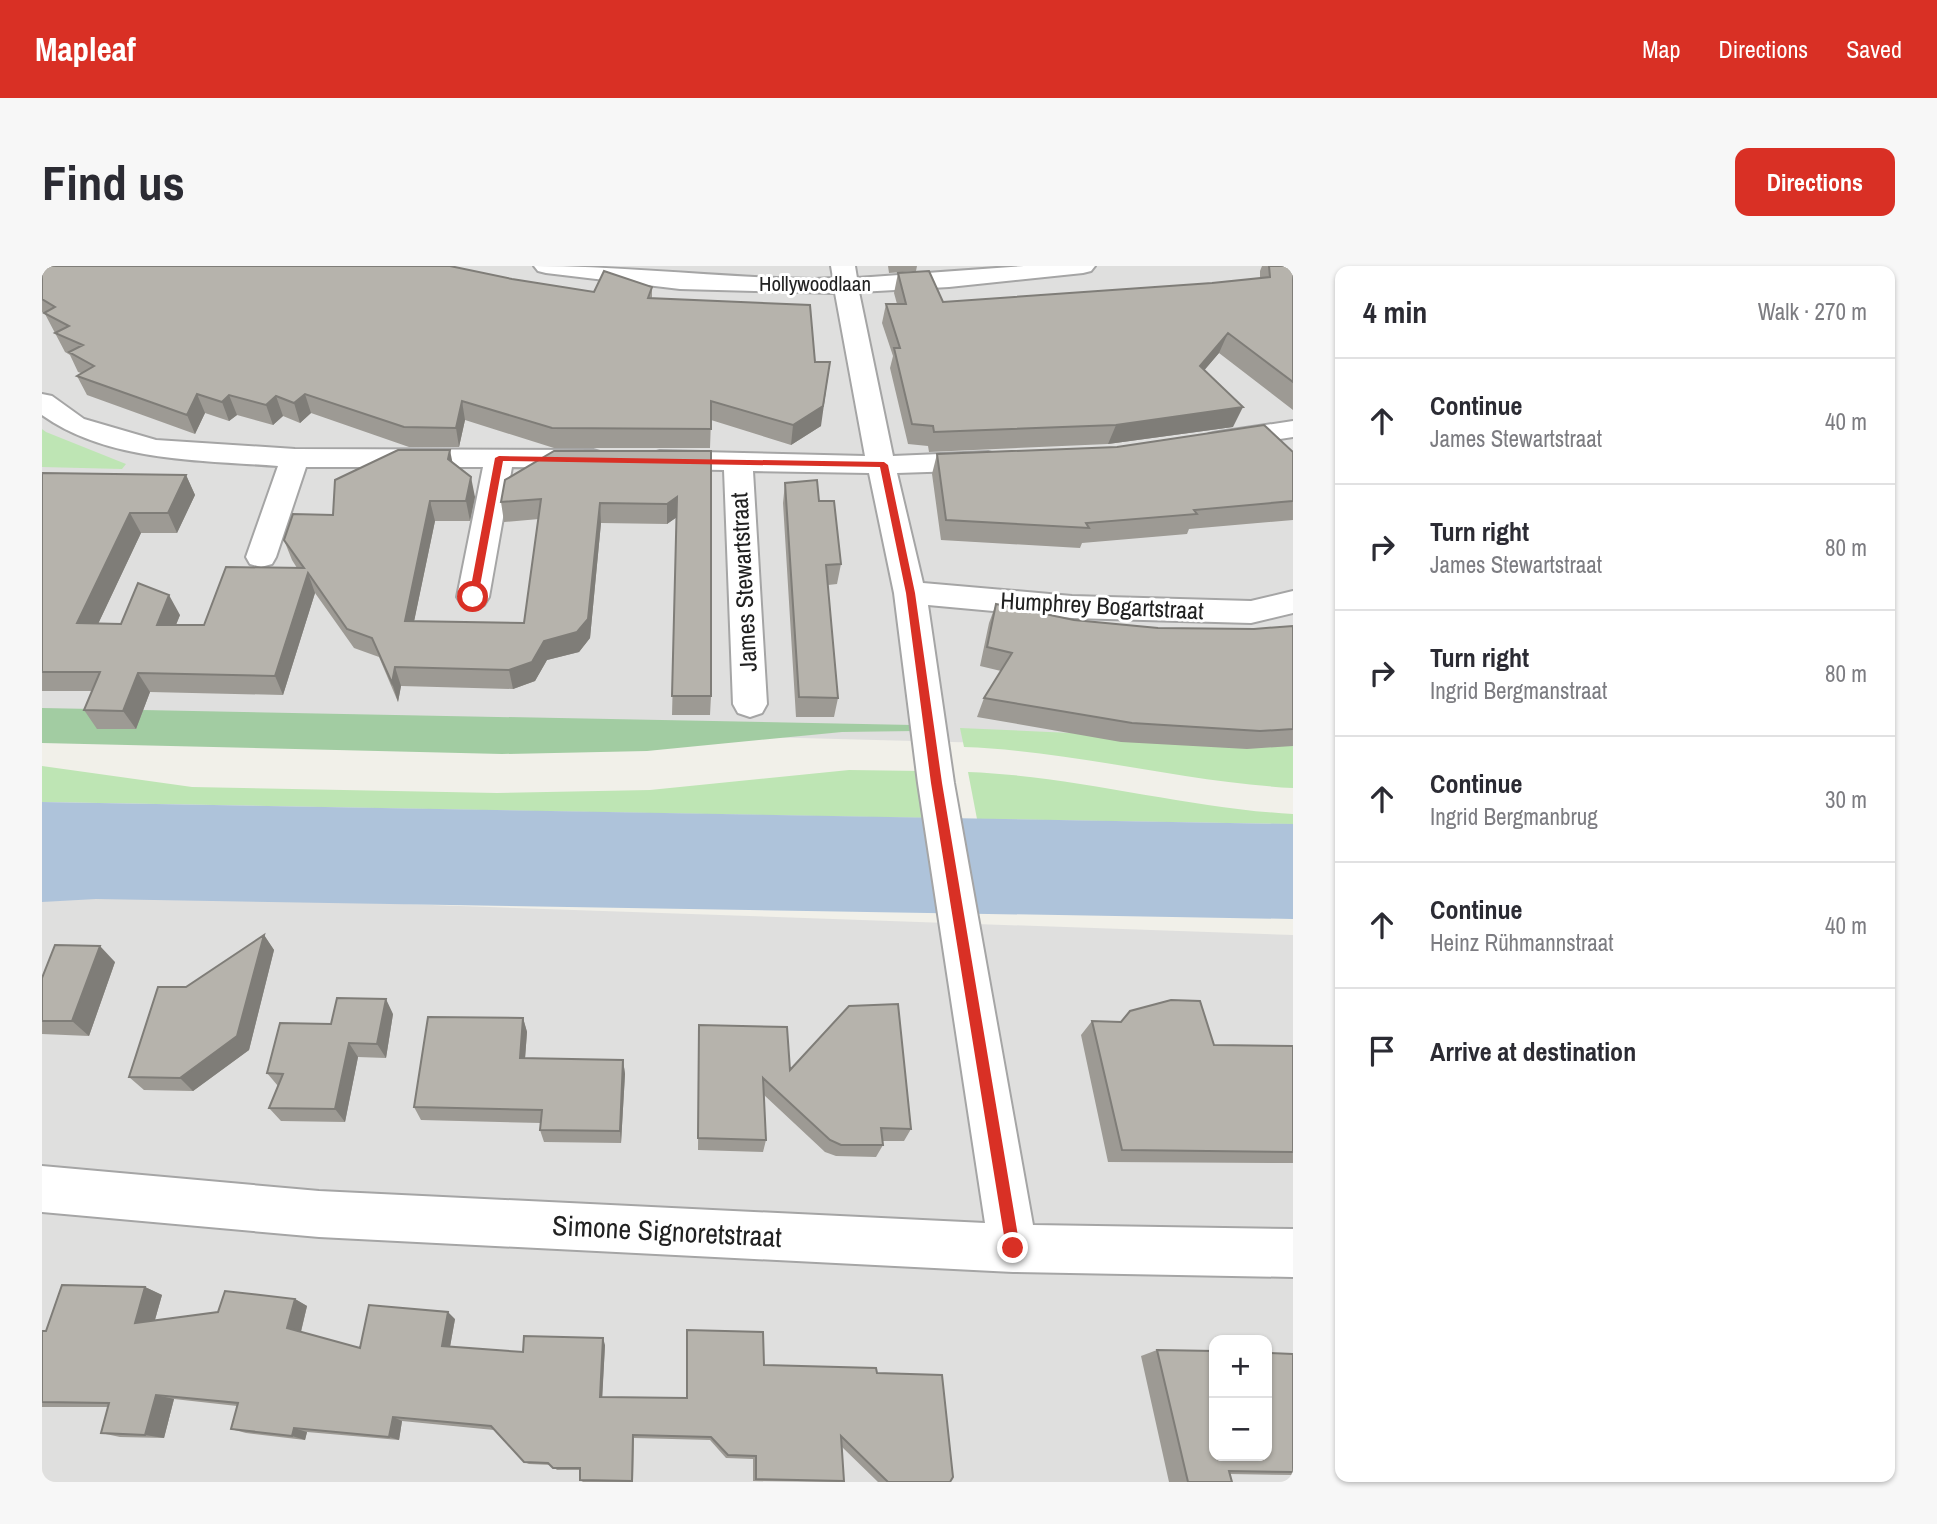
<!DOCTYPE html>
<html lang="en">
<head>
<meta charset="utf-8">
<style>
	:root { --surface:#fff; --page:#f7f7f7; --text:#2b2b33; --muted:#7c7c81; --line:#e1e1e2; --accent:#d93025 }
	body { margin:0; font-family:"Archivo Narrow",sans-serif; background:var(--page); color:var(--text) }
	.controls { position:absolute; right:21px; bottom:21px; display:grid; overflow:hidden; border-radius:14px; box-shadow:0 2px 5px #0004 }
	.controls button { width:63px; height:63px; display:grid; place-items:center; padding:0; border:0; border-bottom:2px solid var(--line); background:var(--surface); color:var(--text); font:35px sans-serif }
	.stop { position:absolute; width:21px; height:21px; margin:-16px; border:5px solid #d93025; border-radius:50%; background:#fff }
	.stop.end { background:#d93025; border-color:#fff; box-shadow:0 2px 7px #0008 }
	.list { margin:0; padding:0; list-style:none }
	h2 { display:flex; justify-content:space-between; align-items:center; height:91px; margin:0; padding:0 28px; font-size:30px }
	h2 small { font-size:23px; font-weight:400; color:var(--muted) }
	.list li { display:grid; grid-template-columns:46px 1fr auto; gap:21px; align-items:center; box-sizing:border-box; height:126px; padding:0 28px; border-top:2px solid var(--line) }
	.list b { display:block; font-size:26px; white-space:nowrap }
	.list p { margin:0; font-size:23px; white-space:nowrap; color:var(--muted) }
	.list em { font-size:23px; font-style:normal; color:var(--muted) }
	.icon { flex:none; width:38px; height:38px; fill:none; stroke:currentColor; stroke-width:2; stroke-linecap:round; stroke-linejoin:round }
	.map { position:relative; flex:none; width:1251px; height:1216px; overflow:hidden; border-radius:14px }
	header { display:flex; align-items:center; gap:42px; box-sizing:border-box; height:98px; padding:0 35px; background:var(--accent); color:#fff }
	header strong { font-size:33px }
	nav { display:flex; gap:38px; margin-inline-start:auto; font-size:24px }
	.intro { display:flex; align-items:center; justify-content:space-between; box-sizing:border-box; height:168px; padding:0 42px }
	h1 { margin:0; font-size:49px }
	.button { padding:18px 32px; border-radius:14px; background:var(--accent); color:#fff; font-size:24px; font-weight:700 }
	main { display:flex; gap:42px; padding:0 42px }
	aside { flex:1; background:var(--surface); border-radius:14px; box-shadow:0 2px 5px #0004 }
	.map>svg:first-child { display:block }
</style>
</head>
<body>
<header>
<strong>Mapleaf</strong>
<nav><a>Map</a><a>Directions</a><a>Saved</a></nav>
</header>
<div class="intro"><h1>Find us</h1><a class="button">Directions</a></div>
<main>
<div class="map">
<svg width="1251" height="1216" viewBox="0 0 1251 1216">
	<rect width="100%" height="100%" fill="#f1f0e9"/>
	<path fill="#dfdfde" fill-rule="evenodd" d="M0,0H1251V485L0,452Z
		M45,627L1251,669V1216H0V636ZM1172,1074H1225V1190H1172Z"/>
	<path fill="#bee5b4" d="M0,163L4,166L84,198L80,203L0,201Z
		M918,462L1095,470H1251V522C1140,516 1033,485 922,481Z
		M0,500L150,521L455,527L608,524L807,504L880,505L887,552L0,536Z
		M926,506C1036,510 1142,542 1251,548V558L935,553Z"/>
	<path fill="#a2cca2" d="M0,442L871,459L873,465L800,466L605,485L460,488L0,477Z"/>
	<path fill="#aec3da" d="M0,536L1251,558V653L54,633L0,636Z"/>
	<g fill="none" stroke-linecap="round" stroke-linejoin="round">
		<g stroke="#a5a5a5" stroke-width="4">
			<path id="minor" d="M492,0C586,0 679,12 772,13L791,12L789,0H813L815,12L982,0H1053L1049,5L1041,7L907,21L817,26L851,190L946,186L956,189L960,195L956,201L946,204L855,207L881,317L1030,330L1209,335L1251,325V347L1209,357L1030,352L886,339L912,517L991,959L1251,963V1011L971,1006L277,971L0,946V900L277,925L943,957L876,517L852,327L827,207L711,205L725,438L720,447L708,451L696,447L691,438L682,204L618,203L608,200L604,194L608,188L618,185L823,190L793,27L638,23L504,7L496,5Z
				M0,128L10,130L42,153L114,174L253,183L551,184L561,187L565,193L561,199L551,202L470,201L447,331L442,339L431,342L420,339L415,331L441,201H264L234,291L230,298L219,301L208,298L204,291L236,200C158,194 66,196 0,149Z
				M1251,155V171L1177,182L1167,180L1163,174L1167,168L1177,166Z"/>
		</g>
		<use href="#minor" fill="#fff" fill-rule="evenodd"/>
	</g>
	<path fill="#9d9a94" d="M0,0L470,13L552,26L610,21V32L779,160L749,179L669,154L668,182H512L423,154L417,181H367L269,147L258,157L241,150L231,159L195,149L187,155L163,147L153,168L45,129L35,110L39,107L36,106L28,89L23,86L3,48L0,46Z
		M846,0H875L874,5L847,7Z
		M1220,0H1251V144L1177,87L1162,104L1191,161L1066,178L887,186L886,180L866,178L848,102L851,90L840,57L844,38H855L852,27L856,7L901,36L1170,17L1218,12V5Z
		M669,185V430L668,449H630L635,251L625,258L559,257L548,372L537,386L505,394L493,415L471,423L359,420L356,436L337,391L312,382L273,327L241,429L108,426L94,463H55L42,444L50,425H0V207L144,209L153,229L135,267H99L56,358H79L138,349L134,359H162L255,302L250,294L242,274L291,249L411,197L433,231L428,255H393L372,355L482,357L497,253L462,256L459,236Z
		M1251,186V254L1147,263L1145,268L1040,277L1038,282L899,274L890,208L895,188Z
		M743,217L777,235L799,298L795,318L786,319L796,432L792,451H754L741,237Z
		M954,338L1032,354L1116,362L1212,363L1251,360V480L1205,483L1079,476L935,451L942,432L959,405L938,400L947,357Z
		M222,669L232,684L207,784L151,825L102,824L87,811L144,721Z
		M73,696L47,770L0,768V712Z
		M351,748L344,792L316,791L303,856L239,855L227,842L236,820L225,807Z
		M481,752L485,766L483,792L581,794L583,808L579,877L502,876L498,864L499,857L379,854L372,841Z
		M1050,755L1172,779L1251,780V897L1066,896L1039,769Z
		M657,759L748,804L869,863L862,875H840L841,879L834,891L794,890L783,886L722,829L724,874L721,886L656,884Z
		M103,1021L120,1029L113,1054L176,1046L253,1033L265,1040L259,1066L318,1082L413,1053L408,1081L481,1086L563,1079L560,1131L644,1132L645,1064L722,1099L835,1107L908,1216H836L799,1180L802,1215L797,1216L711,1215V1193L684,1192L668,1174L592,1172L591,1216H541L538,1214V1204H515L509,1199L487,1198L482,1196L452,1164L360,1155L357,1174L265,1166L263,1174L204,1167L189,1163L195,1140L132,1133L122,1172L78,1171L59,1167L66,1141H0V1065H4Z
		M1115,1084L1251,1088V1209L1188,1208L1190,1216H1127L1099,1090Z"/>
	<path fill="#7f7d78" d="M1186,67L1177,87L1149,120L1158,100Z
		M788,96L779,160L749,179L751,159Z
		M155,128L163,147L153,168L145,149Z
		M263,128L269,147L258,157L252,137Z
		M187,129L195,149L187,155L180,136Z
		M234,130L241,150L231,159L224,139Z
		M420,135L423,154L417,181L414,162Z
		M1201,141L1191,161L1066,178L1074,159Z
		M408,184L412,204L406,193Z
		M144,209L153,229L135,267L126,247Z
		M429,211L433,231L428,255L424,235Z
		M635,231V251L625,258V238Z
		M388,235L393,255L368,375L363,355Z
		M558,237L559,257L548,372L537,386L505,394L493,415L471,423L467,404Z
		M88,247L99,267L47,377L35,357Z
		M266,307L273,327L241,429L233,410Z
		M127,329L138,349L126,378L115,359Z
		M353,401L359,420L356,436L350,417Z
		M96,407L108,426L94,463L81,445Z
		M222,669L232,684L207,784L151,825L138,812Z
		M58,680L73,696L47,770L30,755Z
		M344,733L351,748L344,792L335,778Z
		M481,752L485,766L482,806L478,792Z
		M307,777L316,791L303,856L293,843Z
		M581,794L583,808L579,877L578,865Z
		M103,1021L120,1029L110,1064L93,1057Z
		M253,1033L265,1040L258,1069L245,1062Z
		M406,1046L413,1053L407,1086L400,1080Z
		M561,1072L563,1079L560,1136L558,1131Z
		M114,1129L132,1133L122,1172L103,1169Z
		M351,1151L360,1155L357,1174L347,1171Z
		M252,1162L265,1166L263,1174L250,1170Z"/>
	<path fill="#b6b3ac" stroke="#7f7d78" stroke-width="2" d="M0,0H408L470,13L552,26L562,5L610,21L606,32L768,39L773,96H788L781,140L751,159L669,135V163L510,162L420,135L414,162L362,161L263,128L252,137L234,130L224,139L187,129L180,136L155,128L145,149L35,110L52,100L27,86L41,79L13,67L27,60L2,47L13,41L0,33Z
		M1227,0H1251V116L1186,67L1158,100L1201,141L1074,159L892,166L891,160L870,158L852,82H858L844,38H864L856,7L887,5L901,36L1170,17L1228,11Z
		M1222,159L1251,186V235L1152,244L1155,248L1044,257L1047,262L904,254L895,188L1075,181Z
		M356,184H408L406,193L429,211L424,235H388L363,355L482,357L499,233L459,236L463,214L512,185H669V430H630L635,231L625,238L558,237L546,353L535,366L502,375L490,396L467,404L353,401L350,417L330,372L305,363L266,307L233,410L96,407L81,445L42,444L58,406H0V207L144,209L126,247H88L35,357L79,358L96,317L127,329L115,359H162L184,301L262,302L242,274L251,248L291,249L293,214Z
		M775,214L777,235H792L799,298L784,299L796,432L757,431L743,217Z
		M954,338L1032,354L1116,362L1212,363L1251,360V463L1218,465L1090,457L942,432L970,387L945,381Z
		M222,669L195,770L138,812L87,811L116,721H144Z
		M13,679L58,680L30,755H0V712Z
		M295,732L344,733L335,778L307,777L293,843L227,842L241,808L225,807L238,757L289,758Z
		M1129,734L1158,735L1172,779L1251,780V886L1080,884L1050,755L1079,756L1088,745Z
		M856,738L869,863L839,862L841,879H799L788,874L721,812L724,874L656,872L657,759L745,761L748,804L807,740Z
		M386,751L481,752L478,792L581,794L578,865L498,864L500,844L372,841Z
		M20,1019L103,1021L93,1057L176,1046L183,1025L253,1033L245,1062L318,1082L327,1039L406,1046L400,1080L481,1086L482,1070L561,1072L558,1131L645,1132V1064L721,1066L722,1099L834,1102L835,1107L900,1109L911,1211L908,1216H846L799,1170L802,1215L714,1213V1190L686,1189L669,1171L591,1169L590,1215L538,1214V1202H511L506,1197L482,1196L449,1160L351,1151L347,1171L252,1162L250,1170L189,1163L196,1137L114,1129L103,1169L59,1167L67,1137L0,1136V1065H4Z
		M1115,1084L1172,1085V1190H1225V1087L1251,1088V1206L1187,1205L1190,1216H1146Z"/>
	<path fill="#d93025" d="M457,190L842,196L846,199L873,327L900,517L978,982L976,987L971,989L964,982L889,517L864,327L838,201L461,195L436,331L431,335L427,331L453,192Z"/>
	<g text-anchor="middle" stroke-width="6" stroke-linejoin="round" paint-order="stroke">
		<g font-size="21" fill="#212121" stroke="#fff">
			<text x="773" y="25">Hollywoodlaan</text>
		</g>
		<g font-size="24" fill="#212121" stroke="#fff">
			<text transform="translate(702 316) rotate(-93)" y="8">James Stewartstraat</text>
			<text transform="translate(1060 340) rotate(3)" y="8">Humphrey Bogartstraat</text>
		</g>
		<g font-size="28" fill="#212121" stroke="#fff">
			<text transform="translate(625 965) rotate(3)" y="10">Simone Signoretstraat</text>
		</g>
	</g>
</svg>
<div class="controls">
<button>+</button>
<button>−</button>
</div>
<div class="stop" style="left:431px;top:331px"></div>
<div class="stop end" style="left:971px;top:982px"></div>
</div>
<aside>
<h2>4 min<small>Walk · 270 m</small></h2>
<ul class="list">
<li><svg class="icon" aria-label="ahead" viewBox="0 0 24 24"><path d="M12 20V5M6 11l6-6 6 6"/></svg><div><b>Continue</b><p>James Stewartstraat</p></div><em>40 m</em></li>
<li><svg class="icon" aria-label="right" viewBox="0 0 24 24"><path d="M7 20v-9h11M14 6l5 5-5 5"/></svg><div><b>Turn right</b><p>James Stewartstraat</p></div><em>80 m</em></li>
<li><svg class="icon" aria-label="right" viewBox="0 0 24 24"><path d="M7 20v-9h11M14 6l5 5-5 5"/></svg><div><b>Turn right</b><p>Ingrid Bergmanstraat</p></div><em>80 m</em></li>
<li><svg class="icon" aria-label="ahead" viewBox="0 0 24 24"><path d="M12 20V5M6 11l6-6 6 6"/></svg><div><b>Continue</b><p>Ingrid Bergmanbrug</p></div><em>30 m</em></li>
<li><svg class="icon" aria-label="ahead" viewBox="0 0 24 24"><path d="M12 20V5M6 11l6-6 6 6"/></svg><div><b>Continue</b><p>Heinz Rühmannstraat</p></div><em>40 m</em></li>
<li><svg class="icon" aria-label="arrive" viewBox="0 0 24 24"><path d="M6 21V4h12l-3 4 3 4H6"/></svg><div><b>Arrive at destination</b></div></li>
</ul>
</aside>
</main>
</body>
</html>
